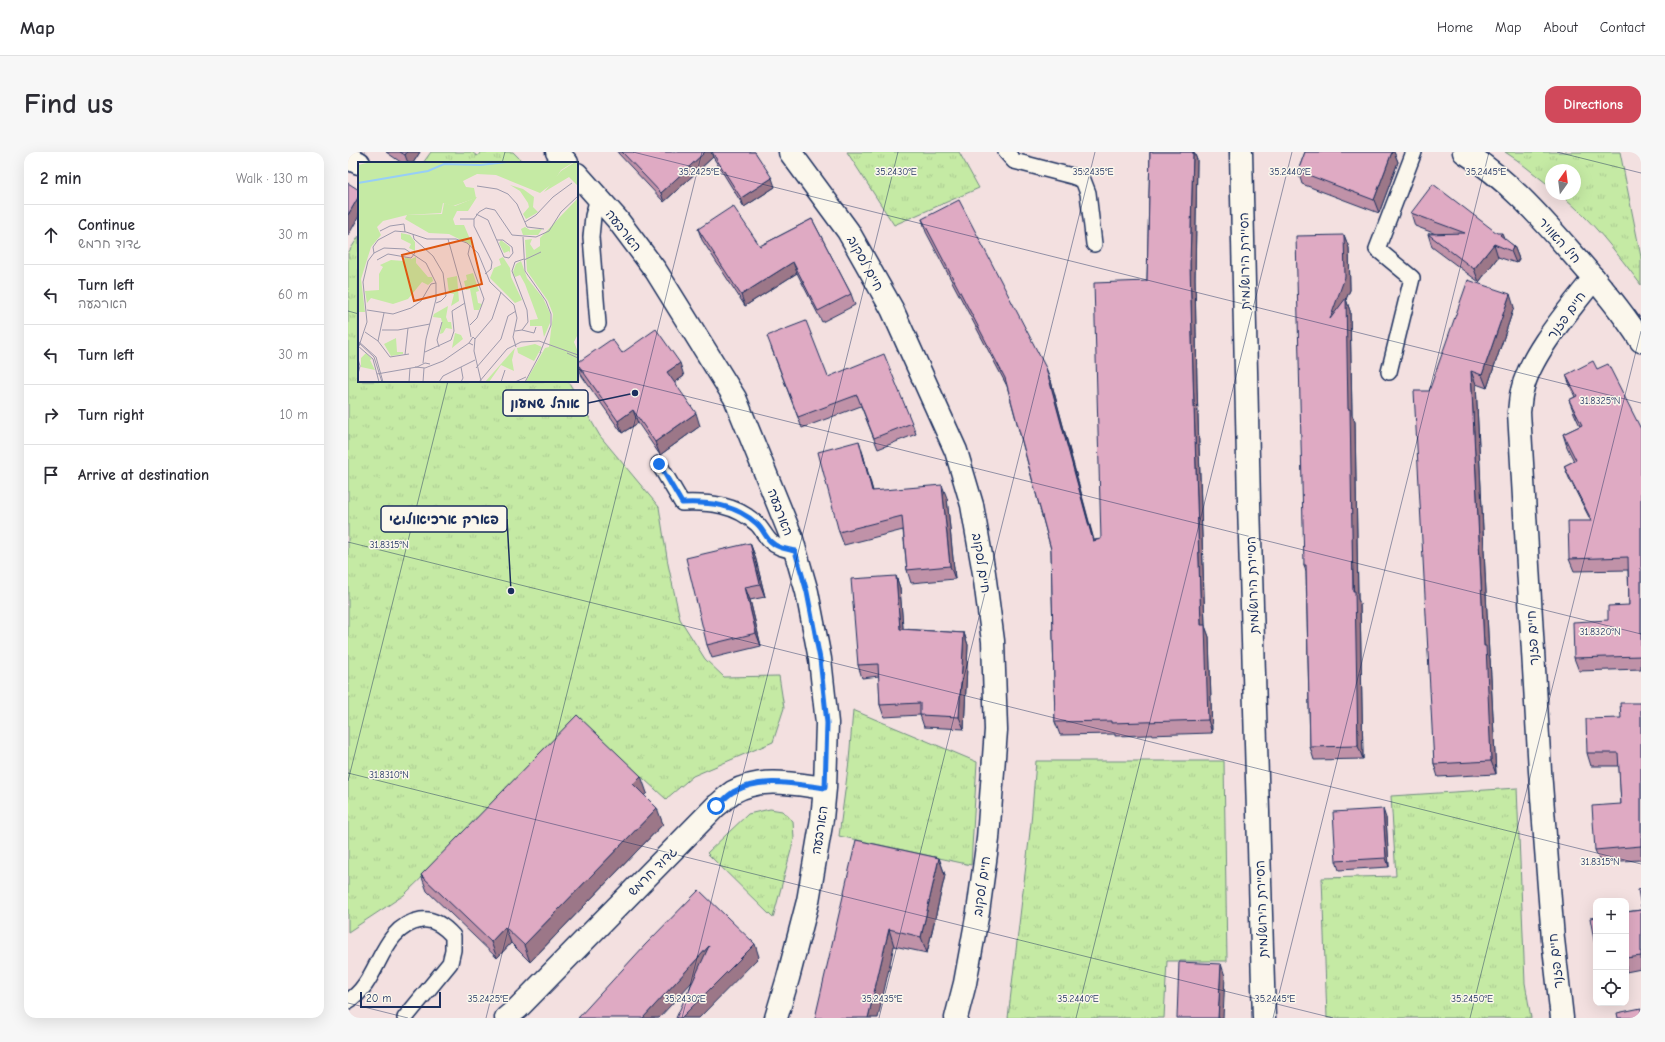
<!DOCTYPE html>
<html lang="en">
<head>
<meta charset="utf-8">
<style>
	:root { --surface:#fff; --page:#f7f7f7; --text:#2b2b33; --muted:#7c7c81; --line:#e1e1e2; --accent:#d1495b }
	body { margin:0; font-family:"Comic Neue","Playpen Sans Hebrew",sans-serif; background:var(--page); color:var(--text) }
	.controls { position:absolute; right:12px; bottom:12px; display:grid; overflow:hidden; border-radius:8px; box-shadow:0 4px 16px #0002 }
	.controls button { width:36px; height:36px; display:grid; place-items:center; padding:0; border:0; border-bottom:1px solid var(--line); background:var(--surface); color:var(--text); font:20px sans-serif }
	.compass { position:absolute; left:1197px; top:12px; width:36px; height:36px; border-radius:50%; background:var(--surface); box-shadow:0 4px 16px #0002; rotate:14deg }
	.scale { position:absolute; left:12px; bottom:10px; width:81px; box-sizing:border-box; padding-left:4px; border:2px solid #1b2f5e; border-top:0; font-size:11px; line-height:14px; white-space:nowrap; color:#1b2f5e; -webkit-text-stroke:3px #fbf7ec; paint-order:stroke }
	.stop { position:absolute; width:12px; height:12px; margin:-9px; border:3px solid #1a73e8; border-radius:50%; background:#fff }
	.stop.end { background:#1a73e8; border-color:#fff; box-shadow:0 1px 4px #0008 }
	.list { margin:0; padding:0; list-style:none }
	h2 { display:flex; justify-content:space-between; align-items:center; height:52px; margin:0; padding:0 16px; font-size:17px }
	h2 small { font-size:13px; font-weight:400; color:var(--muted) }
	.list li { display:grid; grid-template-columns:26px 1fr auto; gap:12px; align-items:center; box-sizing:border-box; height:60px; padding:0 16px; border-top:1px solid var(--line) }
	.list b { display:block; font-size:15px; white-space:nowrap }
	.list p { margin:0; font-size:13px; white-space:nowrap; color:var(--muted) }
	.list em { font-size:13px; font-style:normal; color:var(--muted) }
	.icon { flex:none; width:22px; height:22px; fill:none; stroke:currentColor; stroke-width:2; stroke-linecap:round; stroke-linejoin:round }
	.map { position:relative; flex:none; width:1293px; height:866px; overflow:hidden; border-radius:12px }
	header { display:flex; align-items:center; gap:24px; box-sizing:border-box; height:56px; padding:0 20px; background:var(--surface); border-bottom:1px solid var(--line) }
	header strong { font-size:19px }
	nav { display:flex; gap:22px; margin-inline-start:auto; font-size:14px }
	.intro { display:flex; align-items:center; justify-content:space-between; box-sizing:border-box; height:96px; padding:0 24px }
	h1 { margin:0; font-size:28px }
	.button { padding:10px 18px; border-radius:12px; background:var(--accent); color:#fff; font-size:14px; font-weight:700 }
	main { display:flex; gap:24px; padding:0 24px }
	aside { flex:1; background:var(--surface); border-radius:12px; box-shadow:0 4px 16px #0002 }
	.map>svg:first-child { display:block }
</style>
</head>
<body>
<header>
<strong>Map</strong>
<nav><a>Home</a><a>Map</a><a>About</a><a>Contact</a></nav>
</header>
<div class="intro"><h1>Find us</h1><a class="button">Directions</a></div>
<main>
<aside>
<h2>2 min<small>Walk · 130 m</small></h2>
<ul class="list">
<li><svg class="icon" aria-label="ahead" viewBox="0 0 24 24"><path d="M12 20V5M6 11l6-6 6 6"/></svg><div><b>Continue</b><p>גדוד חרמש</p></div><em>30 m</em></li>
<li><svg class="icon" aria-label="left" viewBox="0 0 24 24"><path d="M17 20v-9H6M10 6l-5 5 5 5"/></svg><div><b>Turn left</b><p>הארבעה</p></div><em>60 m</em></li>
<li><svg class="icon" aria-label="left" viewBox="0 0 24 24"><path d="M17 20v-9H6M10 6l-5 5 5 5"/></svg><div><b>Turn left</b></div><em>30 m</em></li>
<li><svg class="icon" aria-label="right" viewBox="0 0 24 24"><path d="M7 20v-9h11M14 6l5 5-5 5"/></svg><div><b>Turn right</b></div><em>10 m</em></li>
<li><svg class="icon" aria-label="arrive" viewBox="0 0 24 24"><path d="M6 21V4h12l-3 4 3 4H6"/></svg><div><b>Arrive at destination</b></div></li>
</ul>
</aside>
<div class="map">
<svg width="1293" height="866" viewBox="0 0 1293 866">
	<defs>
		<pattern id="grass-tufts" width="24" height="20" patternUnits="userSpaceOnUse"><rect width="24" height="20" fill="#c5eaa4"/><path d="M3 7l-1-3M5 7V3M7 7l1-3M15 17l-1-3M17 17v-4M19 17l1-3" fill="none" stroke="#a9c990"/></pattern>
	</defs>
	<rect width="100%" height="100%" fill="#f3e0e0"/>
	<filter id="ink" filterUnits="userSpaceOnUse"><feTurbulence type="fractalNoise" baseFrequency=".025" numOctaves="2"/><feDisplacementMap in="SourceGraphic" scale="8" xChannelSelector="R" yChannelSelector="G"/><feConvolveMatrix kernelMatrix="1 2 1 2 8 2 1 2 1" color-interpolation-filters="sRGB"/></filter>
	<g filter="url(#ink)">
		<path fill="url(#grass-tufts)" stroke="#708c81" d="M83,0H124L129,4L134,0H165L176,11H75Z
			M499,0H611L631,36L546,73Z
			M1157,0H1272L1293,105V133C1269,101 1243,67 1212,42H1227V18H1203V35L1169,8Z
			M11,84V229H220L252,284L311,355L320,412L332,467L357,507L376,525L431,524L436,556L425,590L345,624L318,647L233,570L56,743L0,780V101Z
			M505,558L629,610L623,713L491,684L501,609Z
			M688,609H876L879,809H819L816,866H660L683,671Z
			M1169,636L1177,831L1183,866H979L974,726L1048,724L1043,644Z
			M422,657L434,659L445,669L446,687L425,766L359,701L400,662Z"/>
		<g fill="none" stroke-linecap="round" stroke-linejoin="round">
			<g stroke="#1b2f5e" stroke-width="18">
				<path id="service" d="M658,0L666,9L724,24L735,28L740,41L746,92
					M250,46L245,64L243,85L250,172
					M1041,220L1064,126L1029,97L1066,0
					M311,312L334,351C362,350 387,352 409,372C414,377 417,384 422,389C429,396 438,397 447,399
					M0,849C32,831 31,775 73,768C86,766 96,774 105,784V798L102,811L57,866"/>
			</g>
			<g stroke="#1b2f5e" stroke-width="25">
				<path id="minor" d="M209,0L219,11
					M442,0L500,79L544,157L608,299L624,353L636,421L645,489L648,578L640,687L630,760L617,831L608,866
					M893,0L901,351L916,866
					M0,6L11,11
					M229,22L269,67L308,119L387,246L443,384L459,440L472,507L479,571L477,636L474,667L460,749L440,826L428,866
					M158,866L170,856L368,654C374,650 379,644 385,640C414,624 447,632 477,636
					M1214,866L1205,787L1192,619L1171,260C1172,254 1172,246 1174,239C1182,202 1223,156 1246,126"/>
			</g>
			<g stroke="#1b2f5e" stroke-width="25">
				<path id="tertiary" d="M1116,0C1158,26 1191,63 1223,100C1248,128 1273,157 1293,189"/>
			</g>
			<use href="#service" stroke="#fbf7ec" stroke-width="15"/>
			<use href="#minor" stroke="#fbf7ec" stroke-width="22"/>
			<use href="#tertiary" stroke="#fbf7ec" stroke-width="22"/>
		</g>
		<path fill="#c092a8" stroke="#1b2f5e" d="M38,0H72L65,11H54Z
			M269,0H407L427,35L396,55L365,5L316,50Z
			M802,0H846L849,8L847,126L849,236L857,474L861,485L864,581L767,584V582L712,583L707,570L703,397L659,234L578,80L574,67L703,229L746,388L753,387L799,129Z
			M957,0H1046L1050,10L1031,61L954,32L950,19Z
			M1063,61L1156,87L1166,94L1171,107L1168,111L1150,105L1131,130L1084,95L1080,82H1088L1067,74Z
			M464,67L503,142L507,153L474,170L449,121L397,154L354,88L350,77L412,94Z
			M996,83L1001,96L1002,138L998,147L1002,159L1004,263L1007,270L1010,447L1012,452L1015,607L966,608L962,595L958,420L956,413Z
			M1166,155L1139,236L1128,232L1141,503L1142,507L1148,622L1090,625L1086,612L1081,239Z
			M423,195L480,225L564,271L568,282L530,297L513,254L454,276Z
			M274,201L336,224L326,231L352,274L312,303L290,271L274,281L234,224L229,211Z
			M1249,217L1293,277V517L1231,519L1226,506L1260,468L1281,453L1280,418L1226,419L1221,407L1243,369L1221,326L1216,314L1226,309L1219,295L1215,282L1232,274L1226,261L1221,248L1227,245L1223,236L1218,223Z
			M515,302L525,339L599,346L607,427L563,431L559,418L555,378L496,393L491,380Z
			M402,391L407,404L417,445L402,448L413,494L364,506L359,493Z
			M548,424L552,436L555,477L616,481L620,493L616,577L576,575L572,563L536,565L532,553L531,524L514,526L510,513Z
			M1293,551V708L1252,710L1247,698L1273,652L1271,614H1243L1239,601L1273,566Z
			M299,641L296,643L315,672L182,810L163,791L149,806L79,739L73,723Z
			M1038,666L1041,715L991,718L988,709Z
			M591,706L597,723L579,801L546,794L467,866Z
			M1293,758V817L1278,820V760Z"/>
		<path fill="#9c7788" stroke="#1b2f5e" d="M59,0H72L65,11H60L57,3Z
			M357,0H363L365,5L316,50L313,41Z
			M845,0H846L849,8L847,126L849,236L857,474L861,485L864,581L860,568L853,473L845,223L842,113Z
			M1044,0H1046L1050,10L1031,61L1026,48Z
			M424,26L427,35L396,55L393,46Z
			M11,44V64L0,84V63Z
			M1154,81L1159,93L1152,83Z
			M996,83L1001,96L1002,138L998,147L1002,159L1004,263L1007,270L1010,447L1012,452L1015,607L1010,594L1000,257L982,167Z
			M1146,92L1150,105L1131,130L1126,117Z
			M1166,94L1171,107L1168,111L1163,99Z
			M445,110L449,121L397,154L393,143Z
			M1162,142L1166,155L1139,236L1134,223Z
			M332,211L336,224L323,233L319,220Z
			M698,216L703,229L749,401L745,389Z
			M1123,219L1128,232L1141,503L1142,507L1148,622L1143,609L1136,494Z
			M285,258L290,271L274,281L270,269Z
			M348,261L352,274L312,303L307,290Z
			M511,289L515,302L528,352L524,339Z
			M594,333L599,346L607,427L602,414Z
			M402,391L407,404L417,445L412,432Z
			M548,424L552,436L556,489L552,477Z
			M397,435L402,448L413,494L408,481Z
			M616,481L620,493L616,577L611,565Z
			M293,624L299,641L291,648L285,632Z
			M309,656L315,672L182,810L176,793Z
			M1035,657L1038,666L1041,715L1038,706Z
			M591,706L597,723L579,801L573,785Z
			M157,775L163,791L149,806L143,790Z
			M541,777L546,794L530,866H520Z
			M407,792L411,805L351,866H333Z
			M361,794L365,807L311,866H295Z
			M873,812L877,824L875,866H870Z"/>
		<path fill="#dfaac3" stroke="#1b2f5e" d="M52,0H59L57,3Z
			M274,0H357L313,41Z
			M364,0H407L424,26L393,46Z
			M802,0H845L842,113L845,223L853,473H857L860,568L763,571V569L707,570L703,397L657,226L574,67L611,48L698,216L745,389L753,387L746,131L799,129Z
			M957,0H1044L1026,48L950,19Z
			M0,31L11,38V44L0,63Z
			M1085,32L1149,81H1154L1152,83L1166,94L1163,99L1146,92L1126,117L1080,82L1117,81L1063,61Z
			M385,54L412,94L464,67L503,142L470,159L445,110L393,143L350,77Z
			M996,83L997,125L982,167L998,146L1000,257H1002L1005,439H1007L1010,594L962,595L958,413H956L948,84Z
			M1120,128L1162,142L1134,223L1123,219L1136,494H1138L1143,609L1086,612L1066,239H1081Z
			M458,169L480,225L536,202L564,271L526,286L509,243L450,265L419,184Z
			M308,177L332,211L319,220L348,261L307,290L285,258L270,269L229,211L264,187L274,201Z
			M1245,209L1249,217L1260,212L1293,277V506V504L1226,506L1225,470L1260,468V454L1281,453L1280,405L1221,407L1220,369H1244L1216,314L1228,308L1215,282L1234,273L1221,248L1229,244L1218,223Z
			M511,289L524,339L594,333L602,414L559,418L554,364L491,380L470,300Z
			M402,391L412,432L397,435L408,481L359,493L338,406Z
			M548,424L552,477L616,481L611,565L572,563V551L532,553L530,512L510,513L503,427Z
			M1272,551H1293V694L1247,698L1244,654L1273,652L1270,601H1239L1238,567L1273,566Z
			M229,563L293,624L285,632L309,656L176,793L157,775L143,790L73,723Z
			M1035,657L1038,706L988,709L985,660Z
			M508,688L591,706L573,785L541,777L520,866H467Z
			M1293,737V755L1290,738Z
			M351,738L407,792L333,866H328L361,794L295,866H230L297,793Z
			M1293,758V804L1278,806V760Z
			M1248,765V799L1242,766Z
			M831,810L873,812L870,866H829Z
			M1293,856V866H1270L1269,861Z"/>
	</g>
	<g fill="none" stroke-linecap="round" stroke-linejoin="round" filter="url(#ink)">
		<path stroke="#1a73e8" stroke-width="5" d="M311,312L334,351C362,350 387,352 409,372C414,376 417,384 422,389C429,396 438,397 447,399L459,440L472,507L479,571L477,636C447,632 414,624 385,640C379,644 374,650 368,654"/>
	</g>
	<path fill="none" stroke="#1b2f5e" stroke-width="1" stroke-opacity="0.45" d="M285,0L1293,251M1209,0L1293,21M154,11L157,0M0,159L11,162M229,217L1293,482M0,390L1293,712M0,621L985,866M0,629L100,229M0,851L60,866M138,866L354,0M334,866L550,0M531,866L747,0M728,866L944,0M925,866L1141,0M1122,866L1293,179"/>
	<g text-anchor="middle" stroke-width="3" stroke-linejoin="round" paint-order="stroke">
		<g font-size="13" fill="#1b2f5e" stroke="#fbf7ec">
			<text transform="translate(276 78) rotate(52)" y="5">הארבעה</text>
			<text transform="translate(1212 88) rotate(48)" y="5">חיל האוויר</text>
			<text transform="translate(896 109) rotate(-91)" y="5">הסיירת הירושלמית</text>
			<text transform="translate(518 111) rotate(61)" y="5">חיים לסקוב</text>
			<text transform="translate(1218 163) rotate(-54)" y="5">חיים פזנר</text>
			<text transform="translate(433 360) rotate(69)" y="5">הארבעה</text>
			<text transform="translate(634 411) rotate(81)" y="5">חיים לסקוב</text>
			<text transform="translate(904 433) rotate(-92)" y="5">הסיירת הירושלמית</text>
			<text transform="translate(1184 486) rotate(-93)" y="5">חיים פזנר</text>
			<text transform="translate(471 678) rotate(-81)" y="5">הארבעה</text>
			<text transform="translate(304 719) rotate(-45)" y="5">גדוד חרמש</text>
			<text transform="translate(633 734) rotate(-82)" y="5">חיים לסקוב</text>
			<text transform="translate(913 757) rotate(-92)" y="5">הסיירת הירושלמית</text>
			<text transform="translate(1207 809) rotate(-96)" y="5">חיים פזנר</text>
		</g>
	</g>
	<g transform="translate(10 10)">
		<rect width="220" height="220" fill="#f3e0e0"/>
		<path d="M217,0H220V24L211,15L186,30L203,9ZM152,23L165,27L176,35L175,45L180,50L177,52L168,57L165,52L171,45L170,41L162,29ZM119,35L110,49H99L95,57L97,63H106L115,84L91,72L71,71L47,57L49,53L84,52L86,41L97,44ZM220,36V172L216,180L220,190V220L168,219L187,186L191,185L195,152L190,139L169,109L167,78L174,77L172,82L176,88L182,84V76ZM167,65L172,68L184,67L180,73H165L163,67ZM43,71L52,73L57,80V89L51,86L53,82L43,77ZM143,78L152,85V91L151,89L146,91L141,81ZM47,95L53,97L58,95V101L70,115H74L75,119L70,123L64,120L50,137L35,142L13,136L9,141L7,129L21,128V112L25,105L22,103L33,98L45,99ZM145,95L152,106L153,115L164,138L157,141L132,116L136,106L143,103L141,97ZM163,99L169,116L185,136L192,151V161L186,175L184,164H172V158L180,157L167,122L162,113L157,115L155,110L158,102ZM115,111L121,129L118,130L120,141L124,142L121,148H116L112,127L108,128L106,119L109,118L108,113ZM99,114L101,139L93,144L96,132L91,131L89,116ZM90,144L88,155L90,160H93L94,167L88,166L85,171L82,172L84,160L83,156L75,155L76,152ZM97,171L103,173L105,177L94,186ZM38,176L39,190H45V192L33,194L26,182ZM177,182L184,185L176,199L160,191L159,186ZM157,186L154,198L156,209L143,203L131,220H127ZM8,191L14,197L12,198L17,208L3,205V196Z" fill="#c5eaa4"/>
		<path d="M13,0H216L203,8L195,21L182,31L138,13L119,12L105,19L108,25L116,26L118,36L95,44L85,41L83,51L49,53L25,59L19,65L23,73L13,85L3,117L7,150H0V3Z" fill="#c5eaa4"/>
		<path fill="none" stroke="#97cef6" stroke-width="2" d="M0,21L70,9L86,2L122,3L149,0"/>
		<path fill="none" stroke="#9d99ac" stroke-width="1" d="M119,24L139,27L150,32L159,42L169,65L186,67M118,52L130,58L146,95L151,96L155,91L154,85L145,78H139M102,57H116M167,60L178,53L195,35L214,21M22,69L32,64L46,62L47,70M55,72L56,77L75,94L85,111L88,134L83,139L78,141M165,75L167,109L188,139L193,152V163L182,191M90,77L104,127L113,175M16,91L15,85L20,78L37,69L48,70L69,77H98L109,81L120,91L132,120L156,143L159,156L155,175L158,185M19,98L30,92L53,96L57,91M166,98L183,90M127,112L133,107L134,100L116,64V57L121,50L128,46L137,48L154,73L178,75L191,69L203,50L220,34M9,148L35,152L53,146L63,139L73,122L78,121M112,163L119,156L126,137L110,92L112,83M24,168H40L72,162M164,168L176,171L178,165M157,169L164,168L170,160L169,148L154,109L157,100L166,97M7,170L20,179L32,195L51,192M117,177L134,157L143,130M0,179L18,195L25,220M20,179L26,151M0,180L16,195L24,220M115,183L111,181L115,175L117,177L116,189L123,219M0,184L15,197L21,220M1,184L9,160L5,120L10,99L16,91L26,86L47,87L68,101L78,121V137L68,177L65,201M81,185L79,178L84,160M67,190L93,178L96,169L94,149L107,141M209,191L220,196M47,193L50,166M0,197L2,204L0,212M57,205L67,206L85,199L111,181M118,206L143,177L150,154L158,149M19,212L59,205L67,201L72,202M51,220L52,206M65,220L66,206M81,220L85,214L117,198M103,220L105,216L103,205M121,220L149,187L163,180L181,179L220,193M143,220L147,208M157,220L168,215M167,220L183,190"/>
		<path fill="#de5710" fill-opacity="0.15" stroke="#de5710" stroke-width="2" d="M113,76L124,122L56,139L44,93Z"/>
		<rect width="220" height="220" fill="none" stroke="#1b2f5e" stroke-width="2"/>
	</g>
	<g font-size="10" text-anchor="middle" fill="#1b2f5e" stroke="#fbf7ec" stroke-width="3" stroke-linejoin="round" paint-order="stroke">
		<text x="351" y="23">35.2425°E</text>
		<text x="548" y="23">35.2430°E</text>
		<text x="745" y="23">35.2435°E</text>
		<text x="942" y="23">35.2440°E</text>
		<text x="1138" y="23">35.2445°E</text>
		<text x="1252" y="252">31.8325°N</text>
		<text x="41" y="396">31.8315°N</text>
		<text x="1252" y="483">31.8320°N</text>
		<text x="41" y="626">31.8310°N</text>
		<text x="1252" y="713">31.8315°N</text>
		<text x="140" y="850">35.2425°E</text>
		<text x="337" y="850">35.2430°E</text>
		<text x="534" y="850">35.2435°E</text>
		<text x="730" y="850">35.2440°E</text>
		<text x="927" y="850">35.2445°E</text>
		<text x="1124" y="850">35.2450°E</text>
	</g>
	<path fill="none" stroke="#1b2f5e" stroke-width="1.5" d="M287 241L240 251M163 439L159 367"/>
	<g fill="#1b2f5e" stroke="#fbf7ec" stroke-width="1.5">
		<circle cx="287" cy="241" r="4"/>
		<circle cx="163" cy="439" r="4"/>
	</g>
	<g fill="#fbf7ec" stroke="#1b2f5e" stroke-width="1.5">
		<rect x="155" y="238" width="85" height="26" rx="4"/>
		<rect x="33" y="354" width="126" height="26" rx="4"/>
	</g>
	<g font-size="14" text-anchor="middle" font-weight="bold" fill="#1b2f5e">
		<text x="197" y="256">אוהל שמעון</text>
		<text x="96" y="372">פארק ארכיאולוגי</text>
	</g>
</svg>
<div class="controls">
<button>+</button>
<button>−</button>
<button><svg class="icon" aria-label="locate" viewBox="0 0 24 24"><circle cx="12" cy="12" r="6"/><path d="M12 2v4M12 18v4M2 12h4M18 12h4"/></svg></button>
</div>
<svg class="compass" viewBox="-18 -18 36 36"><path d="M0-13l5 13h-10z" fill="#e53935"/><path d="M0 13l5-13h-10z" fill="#7c7c81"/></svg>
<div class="scale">20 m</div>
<div class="stop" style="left:368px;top:654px"></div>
<div class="stop end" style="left:311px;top:312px"></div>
</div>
</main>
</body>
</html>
